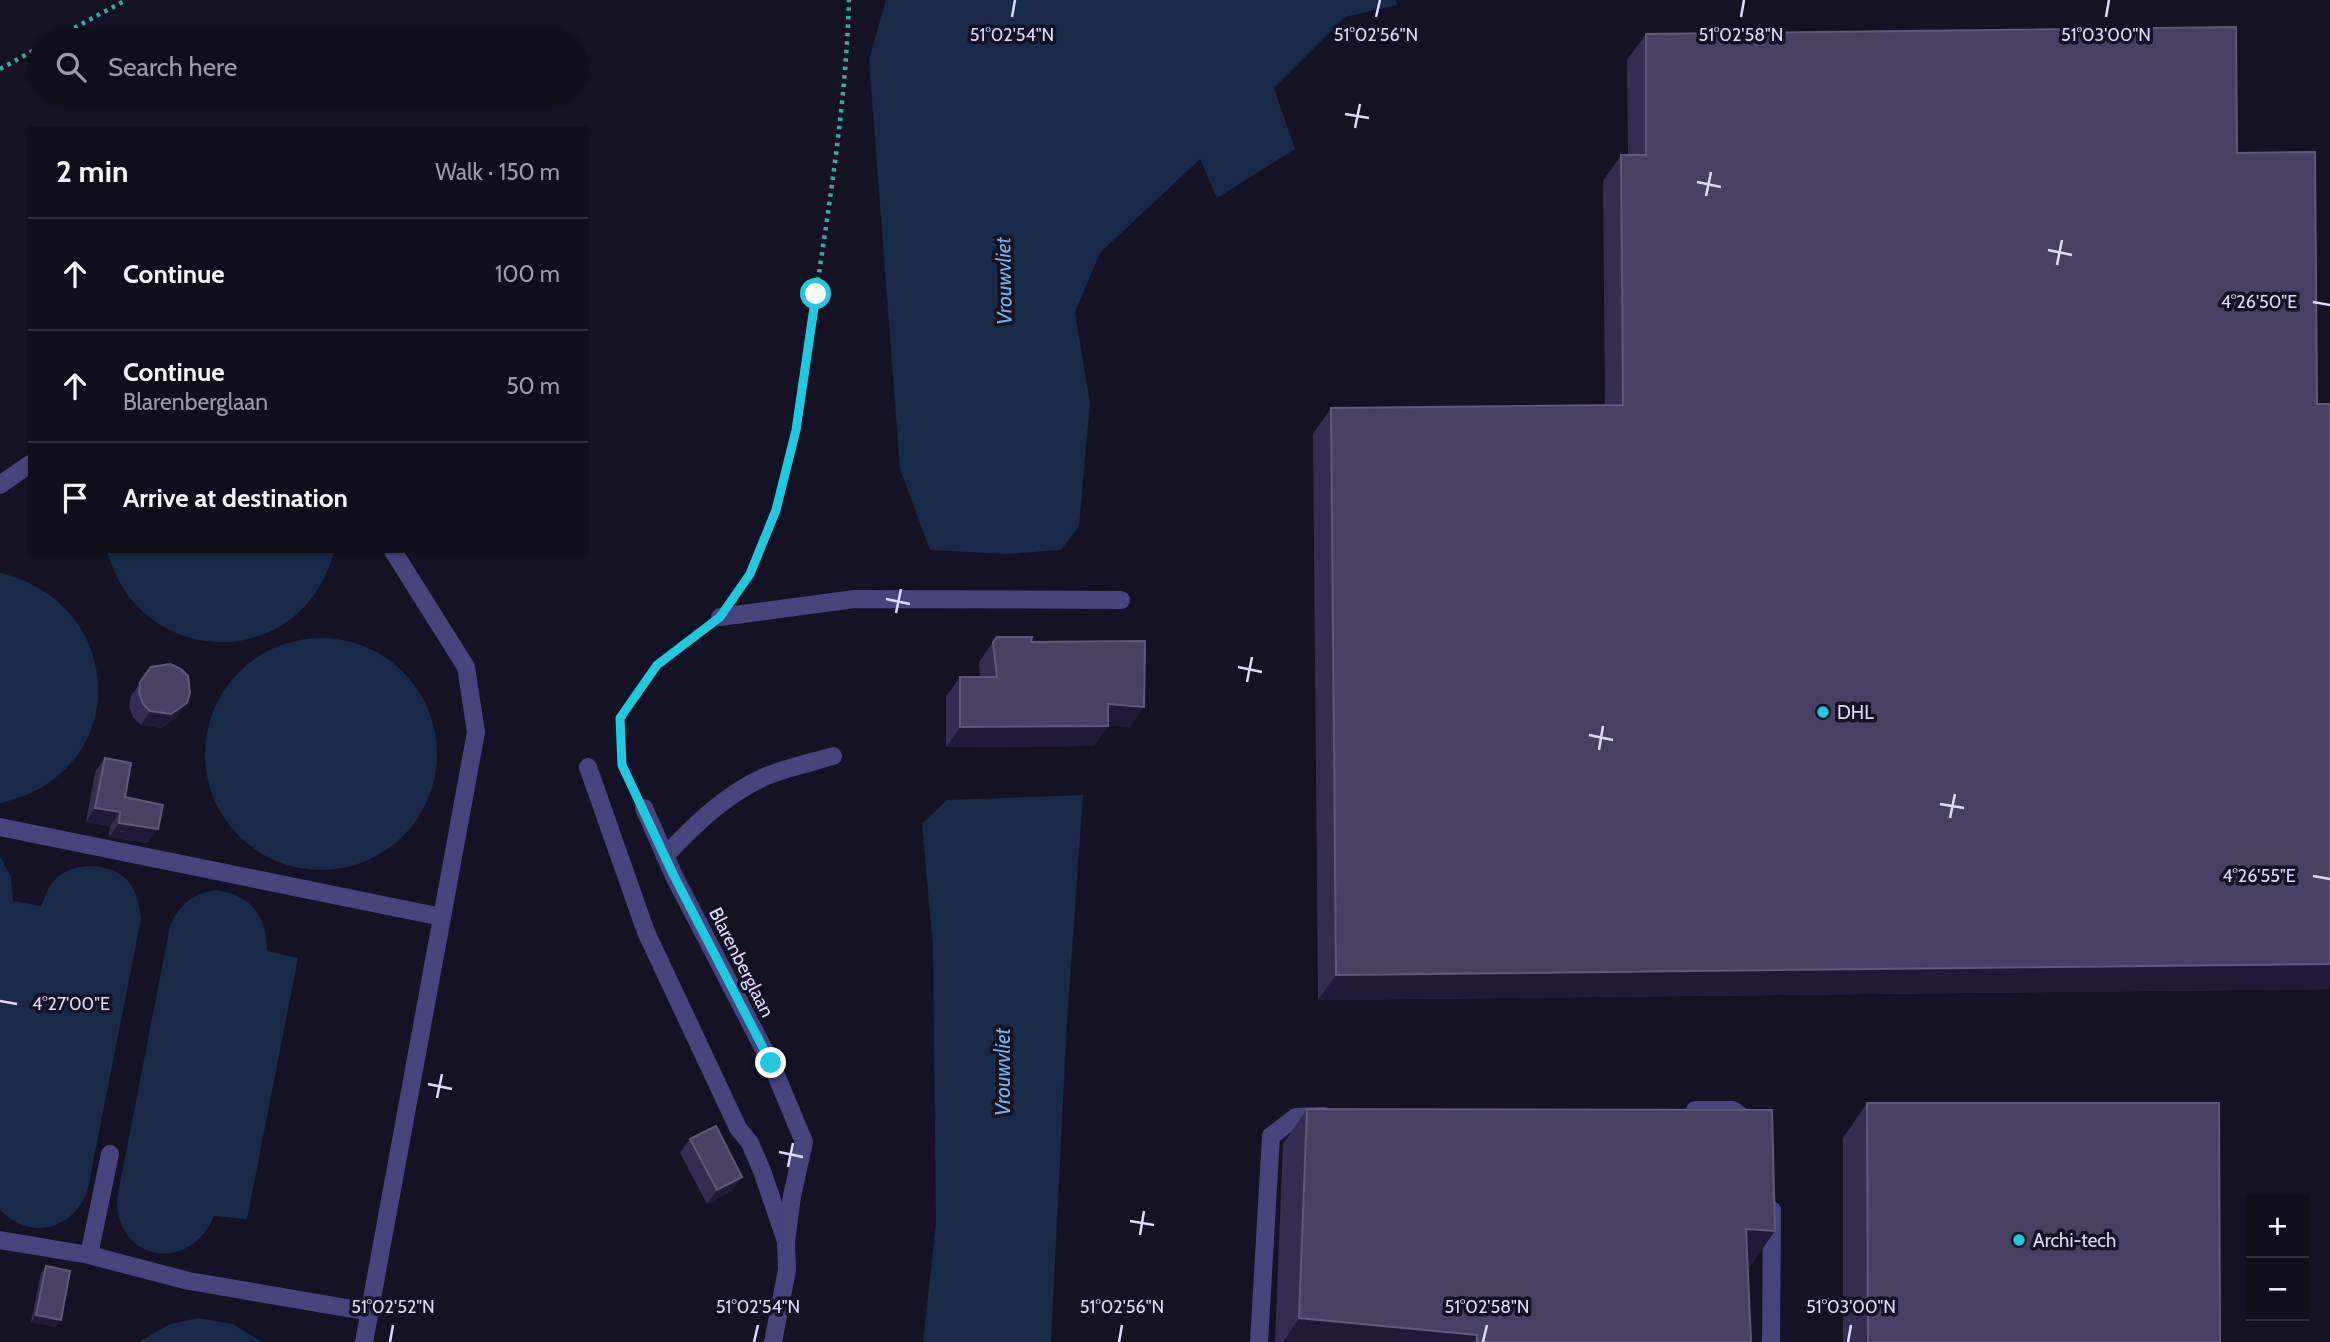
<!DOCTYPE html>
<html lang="en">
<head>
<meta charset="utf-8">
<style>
	:root { --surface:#100e1b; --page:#191724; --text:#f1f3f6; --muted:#9c9ca3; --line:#302e3a }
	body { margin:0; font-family:Cabin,sans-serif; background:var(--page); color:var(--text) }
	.controls { position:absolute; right:21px; bottom:21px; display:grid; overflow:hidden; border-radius:0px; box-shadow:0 2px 5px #0004 }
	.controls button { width:63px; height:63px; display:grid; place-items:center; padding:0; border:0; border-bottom:2px solid var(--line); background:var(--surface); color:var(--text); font:35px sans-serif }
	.stop { position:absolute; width:21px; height:21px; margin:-16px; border:5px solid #1fcae1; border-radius:50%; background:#fff }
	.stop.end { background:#1fcae1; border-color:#fff; box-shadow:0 2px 7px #0008 }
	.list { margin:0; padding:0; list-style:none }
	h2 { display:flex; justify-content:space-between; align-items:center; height:91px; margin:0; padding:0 28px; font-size:30px }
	h2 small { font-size:23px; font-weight:400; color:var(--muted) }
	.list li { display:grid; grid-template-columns:46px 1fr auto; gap:21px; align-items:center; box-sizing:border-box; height:112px; padding:0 28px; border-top:2px solid var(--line) }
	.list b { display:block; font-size:26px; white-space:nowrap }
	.list p { margin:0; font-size:23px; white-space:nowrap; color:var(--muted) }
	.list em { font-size:23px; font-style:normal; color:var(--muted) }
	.icon { flex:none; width:38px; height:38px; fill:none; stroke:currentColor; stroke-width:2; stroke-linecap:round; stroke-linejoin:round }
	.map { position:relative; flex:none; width:2330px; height:1342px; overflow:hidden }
	.search { position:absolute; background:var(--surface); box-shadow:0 2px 5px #0004; left:28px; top:28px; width:560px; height:77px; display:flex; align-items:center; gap:18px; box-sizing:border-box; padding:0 24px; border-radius:38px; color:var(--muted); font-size:26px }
	.panel { position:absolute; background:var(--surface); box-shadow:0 2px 5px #0004; left:28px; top:126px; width:560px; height:427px; border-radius:0px }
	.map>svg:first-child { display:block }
</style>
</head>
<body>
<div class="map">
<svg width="2330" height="1342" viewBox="0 0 2330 1342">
	<rect width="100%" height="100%" fill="#151224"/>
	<path fill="#172a48" d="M886,0H1396L1397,5L1345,17L1274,88L1295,149L1217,198L1200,159L1100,253L1075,312L1090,403L1079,526L1061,550L1007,554L930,550L900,469L869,59Z
		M107,551H334C303,673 140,672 107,551Z
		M0,573C130,604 132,775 0,803Z
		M205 754a116 116 0 1 1 232 0a116 116 0 1 1-232 0Z
		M1083,795L1067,1022L1051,1342H923L936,1224L933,947L922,824L947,800Z
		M0,856L11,877L13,901L41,906C44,900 46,892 50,886C65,862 105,860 125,878C137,889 139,905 141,919L87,1193C71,1231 29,1240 0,1210Z
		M215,890C251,894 267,916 267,951L298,958L247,1219L214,1216C190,1274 116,1262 117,1199L170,926C179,905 192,894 215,890Z
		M198,1318L233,1324L262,1342H139L170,1324Z"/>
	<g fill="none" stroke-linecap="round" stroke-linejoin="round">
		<path stroke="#3fa8a4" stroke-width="4.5" stroke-dasharray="3.5 5" stroke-linecap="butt" d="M52,40L126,0
			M0,69L40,47
			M743,584C789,516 802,389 814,307C829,205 846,104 849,0
			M632,784C597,715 646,673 698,635"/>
		<path stroke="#46437d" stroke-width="18" d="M0,485L30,464
			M720,617L855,599L1121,600
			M588,767L646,932L738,1128L750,1143L762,1171L786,1241
			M0,827L442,917
			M665,856C694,825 725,795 764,777C786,768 810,763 833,756
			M1695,1110H1733L1753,1124
			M0,1240L89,1255L189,1281L370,1312
			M89,1255L110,1154
			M364,1342L476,732L466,667L393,551
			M1259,1342L1271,1136L1296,1117L1324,1116
			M1771,1342L1772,1210"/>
		<path stroke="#46437d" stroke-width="18" d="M644,808L674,876L771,1063L804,1142L792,1196L786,1241L787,1270L773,1342"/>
	</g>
	<path fill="#352d4f" d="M1646,34L2237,153L2317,404H2330V989L1318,1000L1313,434L1331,408L1605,406L1603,181L1621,155H1628L1627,60Z
		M993,642H1031L1130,727L1108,725L1094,746L946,747V697L960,677H980L979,662Z
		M151,667L177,717L162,728L141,725L133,717L129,706L131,696Z
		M105,758L125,797L148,843L109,837L110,826L86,822L95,772Z
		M1867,1103L2220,1342H1843V1138Z
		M1307,1109L1775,1231L1750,1266L1748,1265L1751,1342H1275L1283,1144Z
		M690,1139L732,1191L707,1204L680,1153Z
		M46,1266L56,1327L31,1322L41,1273Z"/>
	<path fill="#201a36" d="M187,703L177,717L162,728L141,725L150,711Z
		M1108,704L1144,707L1130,727L1093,724Z
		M1108,726L1094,746L946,747L960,727Z
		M95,808L120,812L110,826L86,822Z
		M119,823L158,829L148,843L109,837Z
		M2330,964V989L1318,1000L1336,975Z
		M742,1177L732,1191L707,1204L717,1190Z
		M1746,1229L1775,1231L1750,1266L1722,1264Z
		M36,1315L61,1320L56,1327L31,1322Z
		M1299,1318L1477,1335L1473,1342H1283Z"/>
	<path fill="#474061" stroke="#5f5879" stroke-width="2" d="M2236,27L2237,153L2315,152L2317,404H2330V964L1336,975L1331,408L1623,405L1621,155H1646V34Z
		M997,637H1032L1031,642L1145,641L1144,707L1108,704V726L960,727V677H997L993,642Z
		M170,664L181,669L188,676L190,693L187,703L171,714L150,711L143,704L139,693L140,682L151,667Z
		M105,758L131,763L125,797L163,805L158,829L119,823L120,812L95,808Z
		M1867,1103H2219L2220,1342H1868Z
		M1307,1109L1772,1110L1775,1231L1746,1229L1751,1342H1477V1335L1299,1318Z
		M716,1126L742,1177L717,1190L690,1139Z
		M46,1266L70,1271L61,1320L36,1315Z"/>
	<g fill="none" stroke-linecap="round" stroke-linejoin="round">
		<path stroke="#1fcae1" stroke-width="9" d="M771,1063L674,876L622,765L620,718L657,665L720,617L750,574L776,510L796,430L816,294"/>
	</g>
	<path fill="none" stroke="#dedafa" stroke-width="2.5" d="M1012,17L1015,0M1376,17L1380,0M1741,17L1744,0M2106,17L2109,0M1345,114L1369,118M1355,128L1360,104M1697,182L1721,187M1706,196L1711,172M2048,250L2072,255M2057,265L2062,240M2313,302L2330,305M886,599L910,604M896,613L901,589M1238,667L1262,672M1247,682L1252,657M1589,735L1613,740M1599,750L1603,726M1940,804L1964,808M1950,818L1955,794M2313,876L2330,879M0,1001L17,1004M428,1084L452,1089M437,1098L442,1074M779,1152L803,1157M788,1167L793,1143M1130,1221L1154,1225M1140,1235L1144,1211M390,1342L393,1325M754,1342L758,1325M1119,1342L1122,1325M1483,1342L1487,1325M1848,1342L1851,1325"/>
	<g fill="#1fcae1" stroke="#151224" stroke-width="2.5">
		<circle cx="1823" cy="712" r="7"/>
		<circle cx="2019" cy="1240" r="7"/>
	</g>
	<g text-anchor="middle" stroke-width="7" stroke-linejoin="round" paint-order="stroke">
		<g font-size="19" fill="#dedafa" stroke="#151224" text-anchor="start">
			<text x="1837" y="719">DHL</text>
			<text x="2033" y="1247">Archi-tech</text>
		</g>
		<g font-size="19" fill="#dedafa" stroke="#151224">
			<text transform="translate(742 962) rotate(63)" y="7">Blarenberglaan</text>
		</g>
		<g font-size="21" font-style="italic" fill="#75b3ec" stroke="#151224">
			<text transform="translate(1004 281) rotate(-91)" y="7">Vrouwvliet</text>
			<text transform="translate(1003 1072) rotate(-90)" y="7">Vrouwvliet</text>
		</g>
	</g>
	<g font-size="18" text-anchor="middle" fill="#dedafa" stroke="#151224" stroke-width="7" stroke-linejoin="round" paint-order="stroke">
		<text x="1012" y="41">51°02'54"N</text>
		<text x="1376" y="41">51°02'56"N</text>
		<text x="1741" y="41">51°02'58"N</text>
		<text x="2106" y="41">51°03'00"N</text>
		<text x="2259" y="308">4°26'50"E</text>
		<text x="2259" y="882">4°26'55"E</text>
		<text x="71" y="1010">4°27'00"E</text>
		<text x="393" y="1313">51°02'52"N</text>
		<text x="758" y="1313">51°02'54"N</text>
		<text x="1122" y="1313">51°02'56"N</text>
		<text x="1487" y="1313">51°02'58"N</text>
		<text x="1851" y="1313">51°03'00"N</text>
	</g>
</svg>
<div class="controls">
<button>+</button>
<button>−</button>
</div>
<div class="stop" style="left:816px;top:294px"></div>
<div class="stop end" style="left:771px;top:1063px"></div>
<div class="search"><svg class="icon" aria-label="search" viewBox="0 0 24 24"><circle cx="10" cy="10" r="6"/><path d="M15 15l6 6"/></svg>Search here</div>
<section class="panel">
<h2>2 min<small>Walk · 150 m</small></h2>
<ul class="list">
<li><svg class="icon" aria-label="ahead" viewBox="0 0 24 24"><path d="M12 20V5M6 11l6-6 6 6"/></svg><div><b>Continue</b></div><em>100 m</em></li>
<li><svg class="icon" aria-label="ahead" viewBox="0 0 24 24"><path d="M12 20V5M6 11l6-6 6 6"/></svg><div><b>Continue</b><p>Blarenberglaan</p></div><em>50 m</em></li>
<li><svg class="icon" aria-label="arrive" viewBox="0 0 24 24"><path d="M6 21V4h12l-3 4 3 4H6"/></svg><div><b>Arrive at destination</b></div></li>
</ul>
</section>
</div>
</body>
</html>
